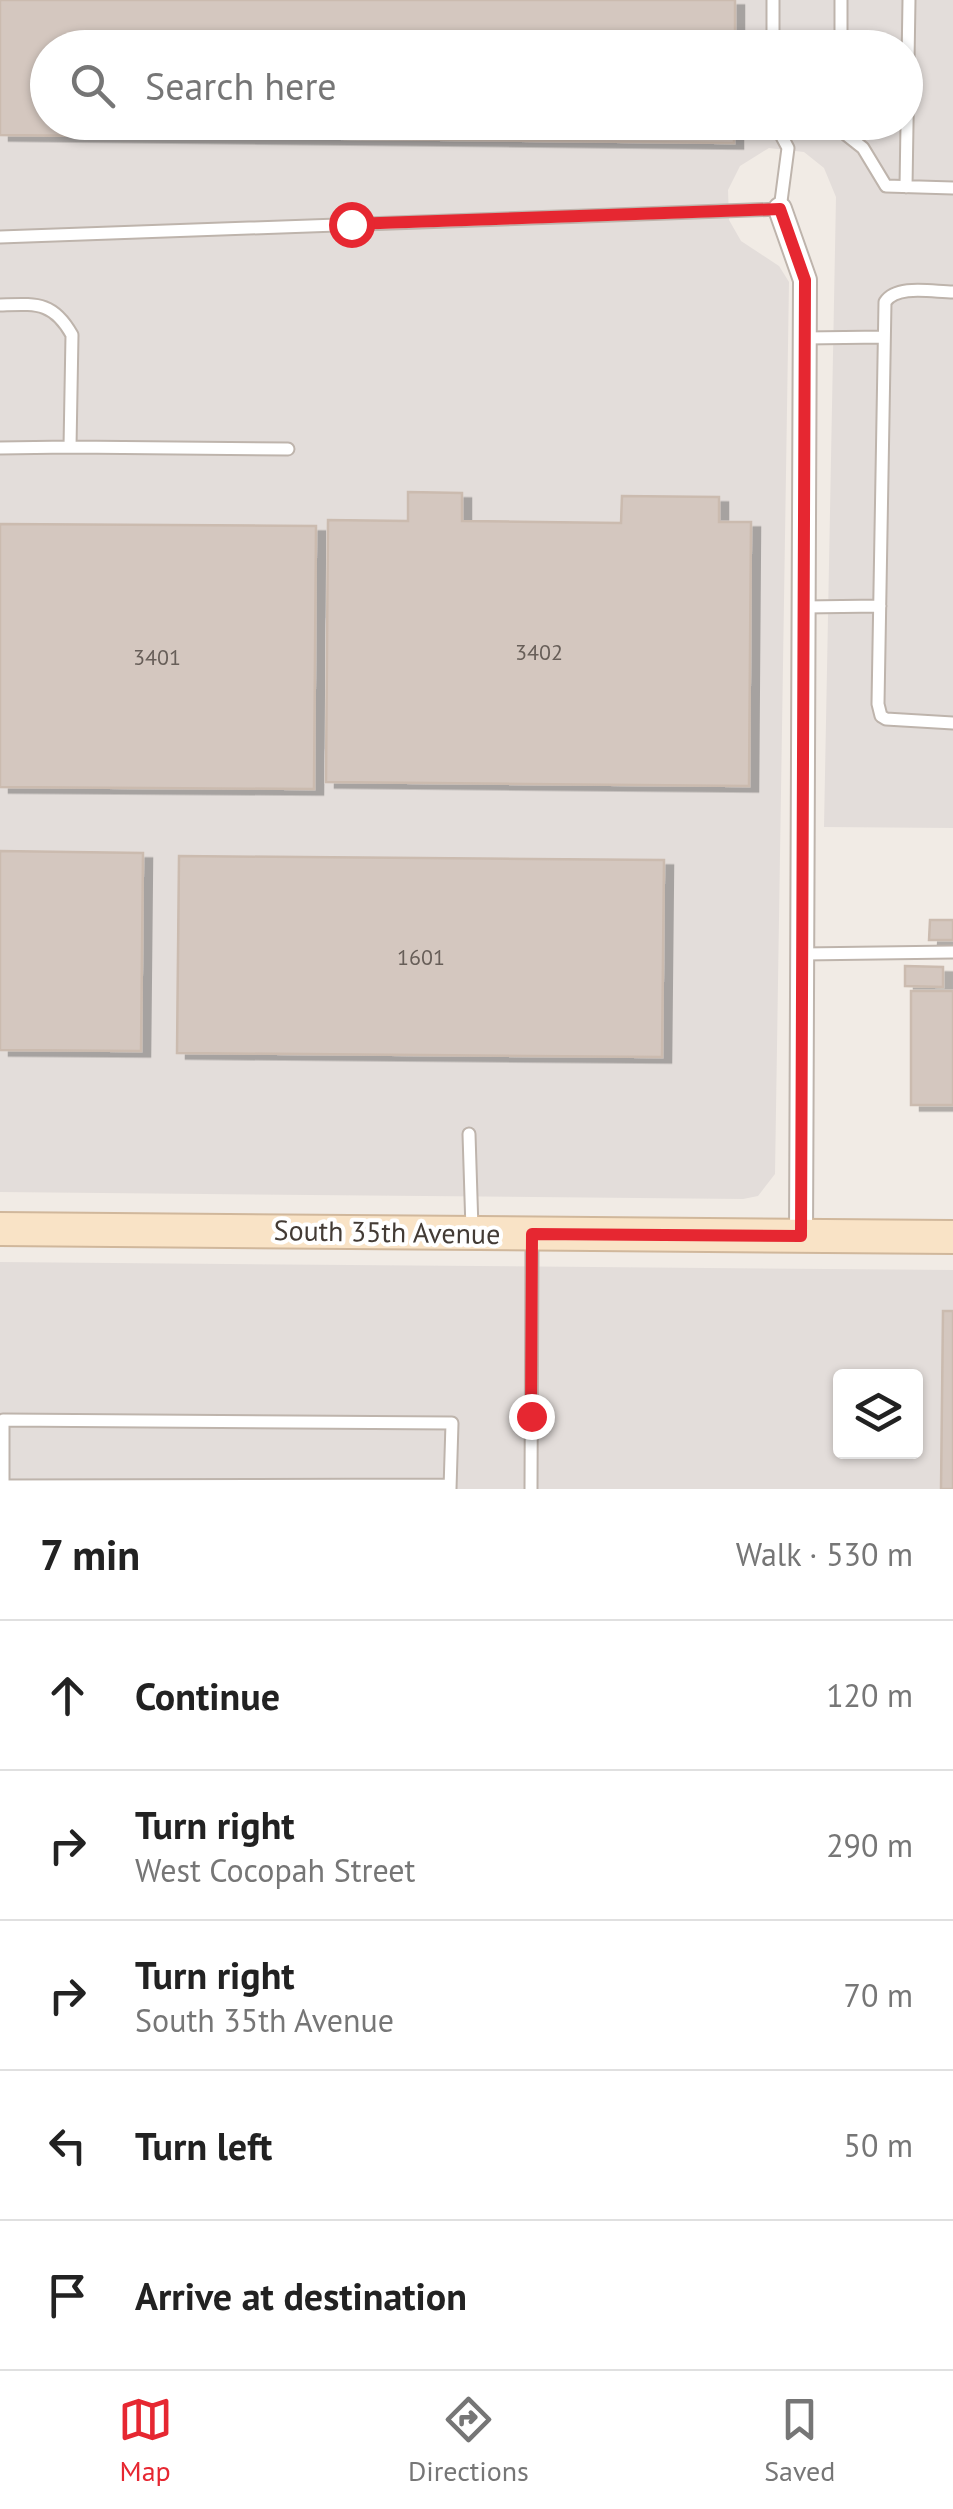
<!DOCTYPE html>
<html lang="en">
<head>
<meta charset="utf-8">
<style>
	:root { --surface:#fff; --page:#f6f6f6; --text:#222; --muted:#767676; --line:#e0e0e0; --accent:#e62731 }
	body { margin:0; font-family:"PT Sans",sans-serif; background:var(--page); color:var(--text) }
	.controls { position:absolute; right:30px; bottom:30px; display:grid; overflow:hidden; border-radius:10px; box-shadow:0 2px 8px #0004 }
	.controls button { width:90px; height:90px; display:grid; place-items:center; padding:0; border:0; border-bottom:2px solid var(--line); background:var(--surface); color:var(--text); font:50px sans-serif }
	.stop { position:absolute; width:30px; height:30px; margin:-22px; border:8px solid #e62731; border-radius:50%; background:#fff }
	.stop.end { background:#e62731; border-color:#fff; box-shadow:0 2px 10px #0008 }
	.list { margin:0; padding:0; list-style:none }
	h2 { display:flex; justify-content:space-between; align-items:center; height:130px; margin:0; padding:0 40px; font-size:42px }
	h2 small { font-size:32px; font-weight:400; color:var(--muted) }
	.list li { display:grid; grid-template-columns:65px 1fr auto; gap:30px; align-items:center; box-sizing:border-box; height:150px; padding:0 40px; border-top:2px solid var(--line) }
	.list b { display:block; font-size:38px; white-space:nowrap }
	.list p { margin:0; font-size:32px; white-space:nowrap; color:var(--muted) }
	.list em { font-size:32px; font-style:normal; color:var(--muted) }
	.icon { flex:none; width:55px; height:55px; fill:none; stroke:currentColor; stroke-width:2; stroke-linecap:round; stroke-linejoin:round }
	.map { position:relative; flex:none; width:953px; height:1489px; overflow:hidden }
	.search { position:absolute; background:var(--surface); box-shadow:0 2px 8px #0004; left:30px; right:30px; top:30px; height:110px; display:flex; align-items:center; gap:25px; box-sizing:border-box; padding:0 35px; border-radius:55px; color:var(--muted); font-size:38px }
	.sheet { height:880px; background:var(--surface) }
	nav { display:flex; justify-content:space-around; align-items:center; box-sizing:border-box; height:140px; border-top:2px solid var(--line); background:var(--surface); font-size:28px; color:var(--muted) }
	nav a { display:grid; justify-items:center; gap:5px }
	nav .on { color:var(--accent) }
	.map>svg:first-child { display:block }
</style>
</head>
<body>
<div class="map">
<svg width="953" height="1489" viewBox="0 0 953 1489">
	<defs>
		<filter id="shadow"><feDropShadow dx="9" dy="5.5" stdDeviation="0" flood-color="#0004"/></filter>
	</defs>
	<rect width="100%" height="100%" fill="#f1ebe5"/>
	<path fill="#e3ddda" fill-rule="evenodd" d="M0,0H953V828L824,827L836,197L824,168L804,152L769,148L740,166L728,190L729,220L741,241L779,266L789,282L775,1174L758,1196L743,1199L0,1192ZM48,48H906V122H48Z
		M0,1262L953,1270V1489H0ZM840,1376H916V1452H840Z"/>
	<path fill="#d4c7bf" stroke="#cbbbaf" stroke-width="2.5" filter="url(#shadow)" d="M0,0H735V48H48V122H734V143L0,135Z
		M408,492L462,493V521L621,523L622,496L719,497V522H751L749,786L326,782L328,520L408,521Z
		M0,524L316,526L314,789L0,787Z
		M0,851L143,853L141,1051L0,1050Z
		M179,856L664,860L662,1057L177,1053Z
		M930,920H953V940H929Z
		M905,966L943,967V987L905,986Z
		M911,991H953V1105H911Z
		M943,1311H953V1489H941Z"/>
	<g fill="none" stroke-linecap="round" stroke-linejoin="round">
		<g stroke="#beb4ac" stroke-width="15">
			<path id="service" d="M773,0V48
				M841,48V0
				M839,122V129L863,148L886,186L953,188
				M906,187L909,0
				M0,237L780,209L788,148L774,122
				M953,292C933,292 897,284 885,302L878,704L881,716L886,719L953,723
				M0,305C36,304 53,301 72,335L70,447L0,448
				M805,338L884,337
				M70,447L288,449
				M804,607L880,606
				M803,954L953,952
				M469,1134L472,1229
				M3,1486L450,1485
				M3,1489V1420L452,1423L450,1489
				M531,1489L532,1238"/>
		</g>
		<g stroke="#beb4ac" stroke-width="26">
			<path id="minor" d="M780,209L805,280L801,1236"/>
		</g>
		<g stroke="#d0b79b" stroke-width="36">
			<path id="secondary" d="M0,1229L953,1237"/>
		</g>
		<use href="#service" stroke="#fff" stroke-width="11"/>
		<use href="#minor" stroke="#fff" stroke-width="22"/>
		<use href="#secondary" stroke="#f9e3c6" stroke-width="32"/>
	</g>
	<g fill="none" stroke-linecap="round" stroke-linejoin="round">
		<path stroke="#e62731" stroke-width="12" d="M351,224L780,209L805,280L801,1236L532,1234L531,1416"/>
	</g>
	<g text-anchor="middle" stroke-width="8" stroke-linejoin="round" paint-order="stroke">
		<g font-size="22" fill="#675e58">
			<text x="539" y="660">3402</text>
			<text x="157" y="665">3401</text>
			<text x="421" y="965">1601</text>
		</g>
		<g font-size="28" fill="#433b35" stroke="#fff">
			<text transform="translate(387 1232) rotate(1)" y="10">South 35th Avenue</text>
		</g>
	</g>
</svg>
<div class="controls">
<button><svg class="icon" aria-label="layers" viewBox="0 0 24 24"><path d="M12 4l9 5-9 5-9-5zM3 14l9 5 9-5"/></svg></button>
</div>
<div class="stop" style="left:351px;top:224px"></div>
<div class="stop end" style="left:531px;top:1416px"></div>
<div class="search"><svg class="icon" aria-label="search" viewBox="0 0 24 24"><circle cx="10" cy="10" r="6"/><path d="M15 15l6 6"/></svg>Search here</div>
</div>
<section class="sheet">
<h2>7 min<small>Walk · 530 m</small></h2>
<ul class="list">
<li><svg class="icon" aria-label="ahead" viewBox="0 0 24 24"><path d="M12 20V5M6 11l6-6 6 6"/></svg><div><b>Continue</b></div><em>120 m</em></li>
<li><svg class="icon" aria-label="right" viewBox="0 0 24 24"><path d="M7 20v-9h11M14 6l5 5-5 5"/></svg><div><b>Turn right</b><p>West Cocopah Street</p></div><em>290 m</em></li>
<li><svg class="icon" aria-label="right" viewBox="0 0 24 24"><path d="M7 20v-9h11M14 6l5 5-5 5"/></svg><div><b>Turn right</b><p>South 35th Avenue</p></div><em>70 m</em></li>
<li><svg class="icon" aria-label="left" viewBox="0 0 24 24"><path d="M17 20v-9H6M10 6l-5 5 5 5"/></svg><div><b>Turn left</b></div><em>50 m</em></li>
<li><svg class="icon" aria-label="arrive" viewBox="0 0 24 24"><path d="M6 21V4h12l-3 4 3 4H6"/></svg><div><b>Arrive at destination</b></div></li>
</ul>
</section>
<nav>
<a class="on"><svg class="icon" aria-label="map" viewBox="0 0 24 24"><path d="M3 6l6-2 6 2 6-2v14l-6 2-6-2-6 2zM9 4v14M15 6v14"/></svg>Map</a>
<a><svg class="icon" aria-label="directions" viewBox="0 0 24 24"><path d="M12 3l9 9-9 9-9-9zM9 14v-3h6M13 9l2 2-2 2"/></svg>Directions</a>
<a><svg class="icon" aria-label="saved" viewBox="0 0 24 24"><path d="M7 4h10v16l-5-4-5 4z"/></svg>Saved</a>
</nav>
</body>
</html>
